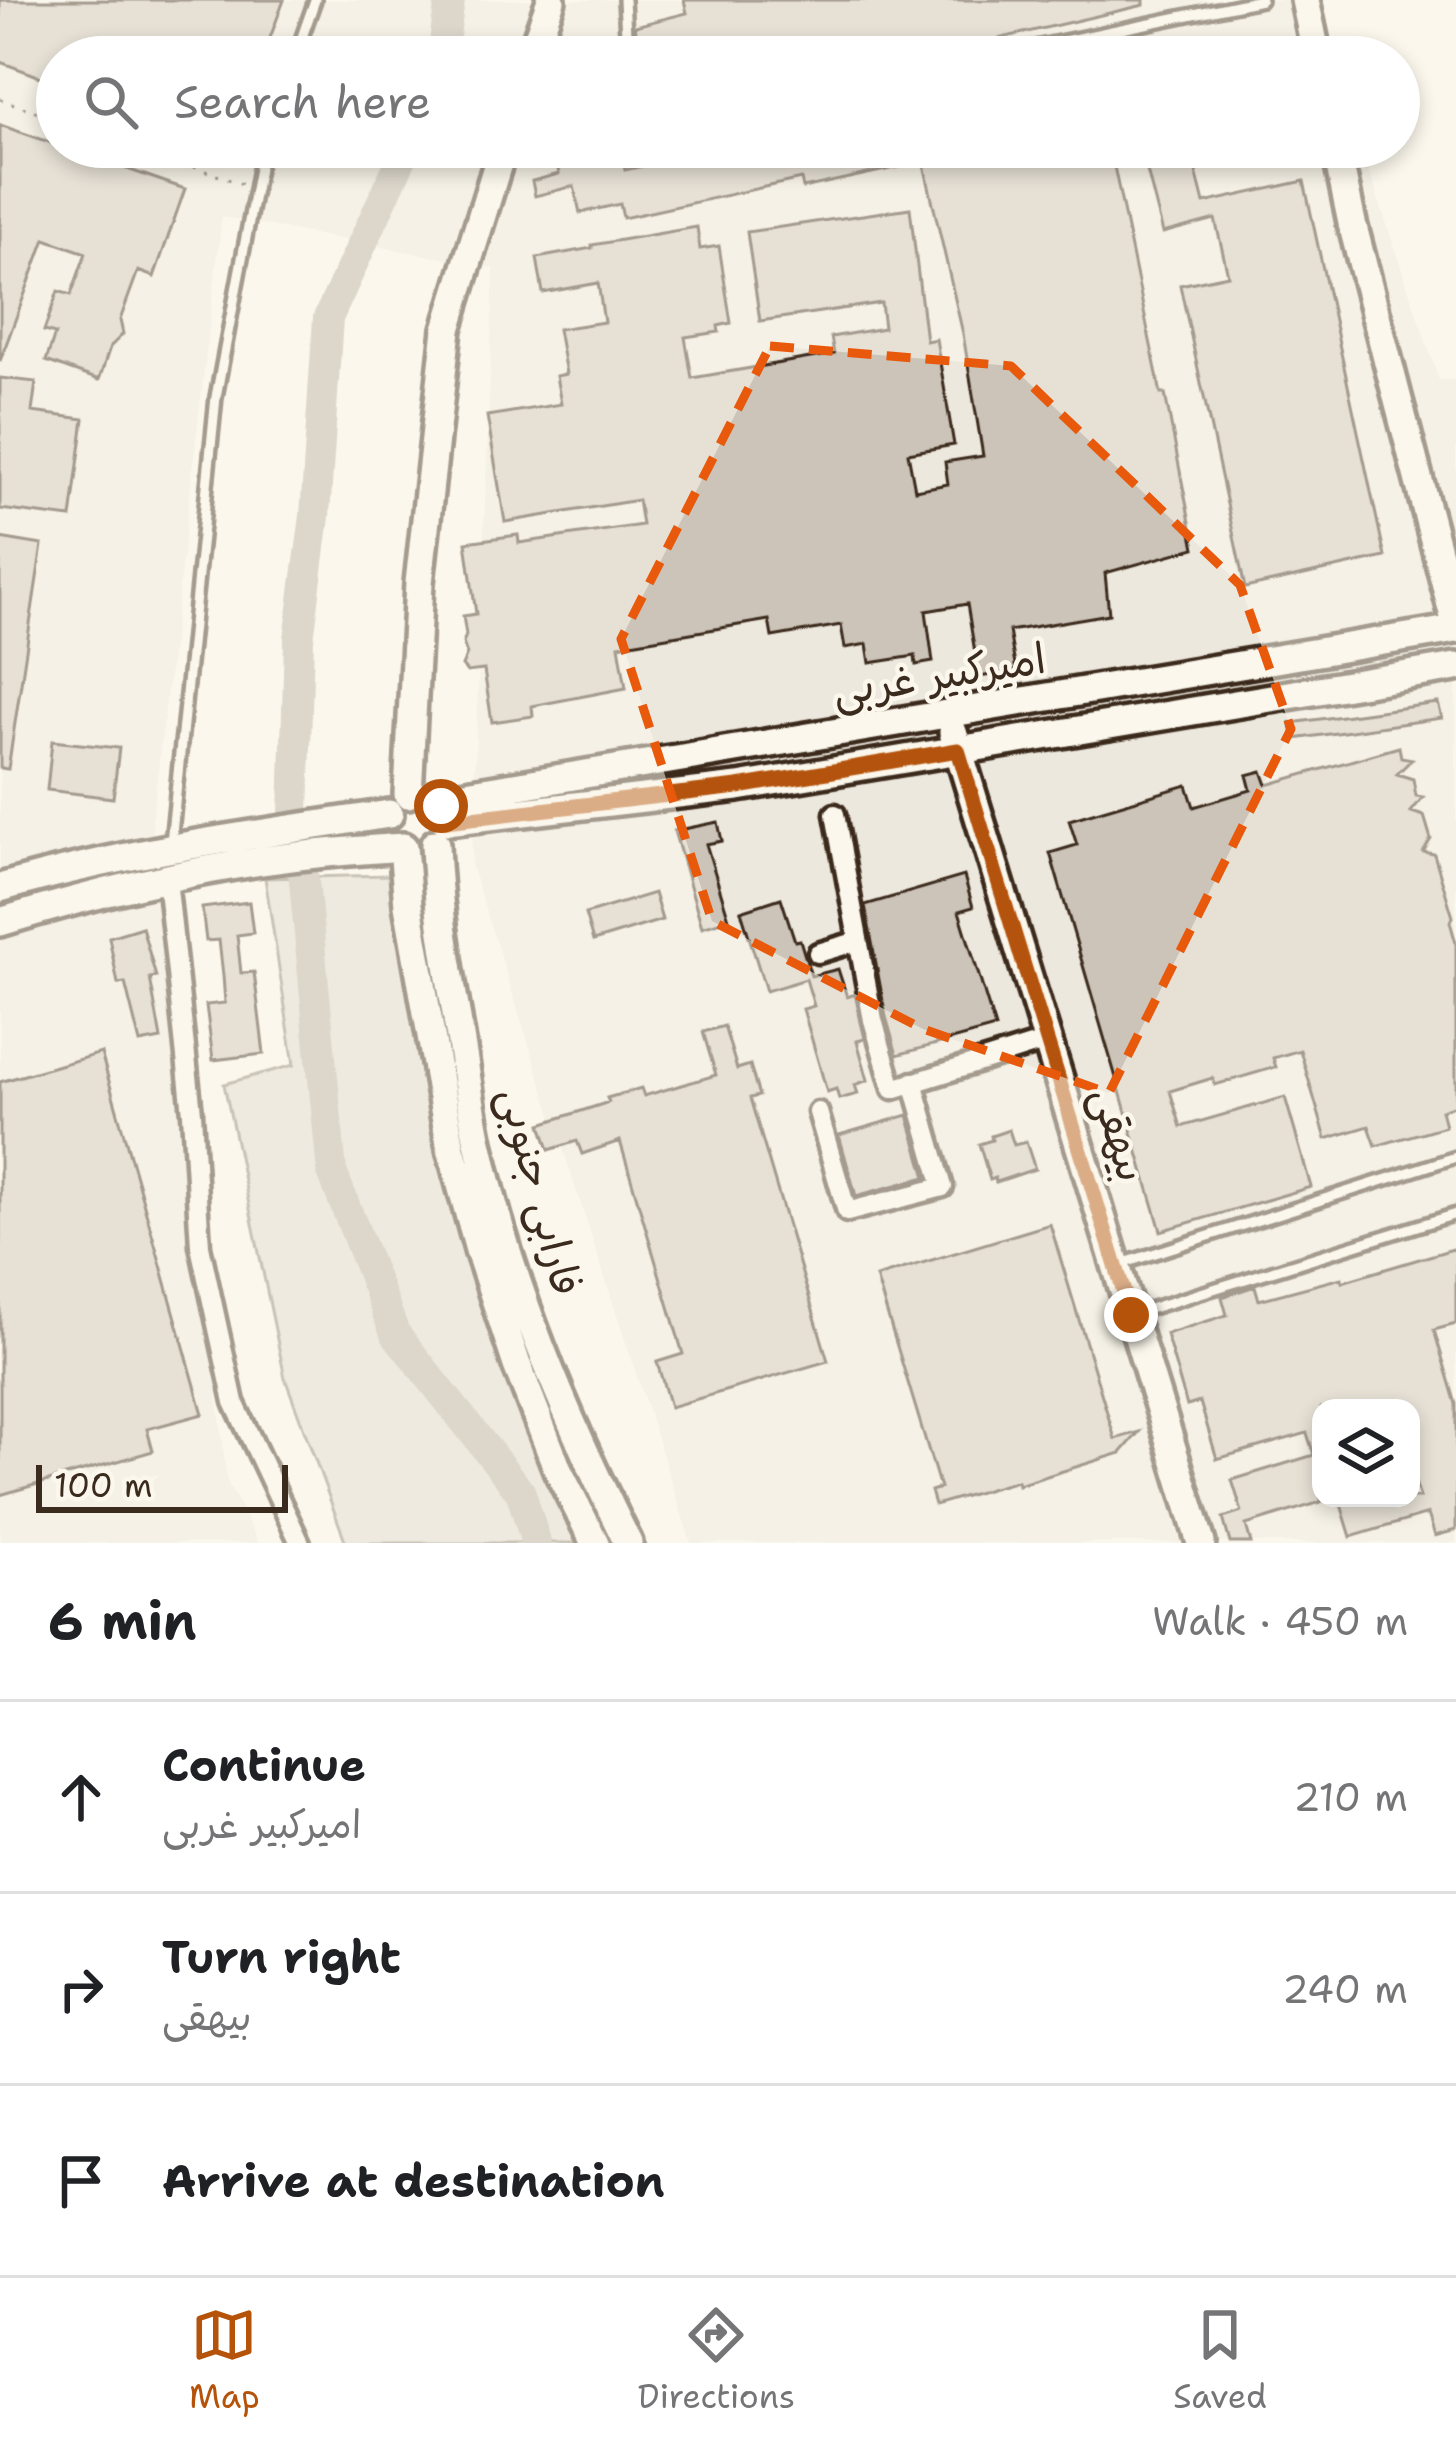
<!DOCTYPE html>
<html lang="en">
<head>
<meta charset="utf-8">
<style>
	:root { --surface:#fff; --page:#f6f6f6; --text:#202124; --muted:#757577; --line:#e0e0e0; --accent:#b45309 }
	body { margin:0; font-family:"Shantell Sans","Playpen Sans Arabic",sans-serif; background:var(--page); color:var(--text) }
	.controls { position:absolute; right:36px; bottom:36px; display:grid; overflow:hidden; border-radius:24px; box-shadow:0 6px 18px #0003 }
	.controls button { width:108px; height:108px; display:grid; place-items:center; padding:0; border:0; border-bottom:3px solid var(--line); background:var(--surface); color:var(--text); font:60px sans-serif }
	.scale { position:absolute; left:36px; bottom:30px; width:252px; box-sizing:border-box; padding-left:12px; border:6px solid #3b2a1e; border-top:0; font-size:33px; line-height:42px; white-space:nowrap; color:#3b2a1e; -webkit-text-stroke:9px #fbf7ec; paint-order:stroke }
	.stop { position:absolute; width:36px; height:36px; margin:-27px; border:9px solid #b45309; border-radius:50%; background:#fff }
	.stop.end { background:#b45309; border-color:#fff; box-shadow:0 3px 12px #0008 }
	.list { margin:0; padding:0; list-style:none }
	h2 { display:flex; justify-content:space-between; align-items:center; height:156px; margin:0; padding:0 48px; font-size:51px }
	h2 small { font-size:39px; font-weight:400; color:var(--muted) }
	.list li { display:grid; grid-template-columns:78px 1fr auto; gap:36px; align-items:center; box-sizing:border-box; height:192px; padding:0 48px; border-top:3px solid var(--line) }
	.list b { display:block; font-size:45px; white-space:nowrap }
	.list p { margin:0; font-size:39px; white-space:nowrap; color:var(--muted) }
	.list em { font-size:39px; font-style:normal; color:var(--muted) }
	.icon { flex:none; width:66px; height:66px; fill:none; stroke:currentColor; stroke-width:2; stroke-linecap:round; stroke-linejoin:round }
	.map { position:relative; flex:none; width:1456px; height:1543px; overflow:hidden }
	.search { position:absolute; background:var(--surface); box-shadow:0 6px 18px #0003; left:36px; right:36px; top:36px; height:132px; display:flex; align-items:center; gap:30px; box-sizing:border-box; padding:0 42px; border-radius:66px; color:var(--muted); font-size:45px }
	.sheet { height:732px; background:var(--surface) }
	nav { display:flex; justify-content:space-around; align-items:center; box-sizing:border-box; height:168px; border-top:3px solid var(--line); background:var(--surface); font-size:33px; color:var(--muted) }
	nav a { display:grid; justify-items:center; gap:6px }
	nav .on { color:var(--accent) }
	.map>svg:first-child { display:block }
</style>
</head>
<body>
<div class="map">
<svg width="1456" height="1543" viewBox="0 0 1456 1543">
	<rect width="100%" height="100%" fill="#fbf7ec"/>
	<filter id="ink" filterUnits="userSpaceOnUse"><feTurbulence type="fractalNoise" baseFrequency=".00833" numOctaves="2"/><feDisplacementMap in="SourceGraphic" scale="24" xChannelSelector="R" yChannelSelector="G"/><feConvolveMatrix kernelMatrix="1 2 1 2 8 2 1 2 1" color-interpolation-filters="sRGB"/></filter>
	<g filter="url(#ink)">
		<path fill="#ede8dd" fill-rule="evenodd" d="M0,0H1312L1331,57H57V147H1361L1439,380H1456V1543H691L471,866L494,268L222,217L152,821L227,1481L259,1543H0ZM1321,1408H1411V1498H1321Z"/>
		<path fill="#dfd9ce" stroke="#8d8276" stroke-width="3" d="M389,875L462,1239L529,1416L586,1543H346L285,1378L224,1084L294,1065L265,878Z"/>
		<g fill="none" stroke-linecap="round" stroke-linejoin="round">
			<path stroke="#b6aea2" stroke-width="30" d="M442,57L450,0
				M294,816L299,639L315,516L328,318L407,147
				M303,871L332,1172L395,1333L521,1493L536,1543"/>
		</g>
		<path fill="#ccc4b9" stroke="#3b2a1e" stroke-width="3" d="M0,0H284L263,57H57V83L0,62Z
			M684,0H1144V5L920,57H641L635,26L687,13Z
			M0,125L185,189L154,277L138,271L120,320L123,334L110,347L99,380L46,361L55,334L44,331L58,291L71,295L86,253L45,239L0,361Z
			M553,147H620L625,170L730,147H901L904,166L803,188L801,179L623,218L620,204L580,213L574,186L535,196L532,181L559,174Z
			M920,147H1110L1161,394H1165L1195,548L1105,573L1109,614L1009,631L1016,671L979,677L967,604L926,611L933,662L916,665L915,656L870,663L867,644L845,648L841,625L772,637L769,620L619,645L626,688L532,706L533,716L492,722L484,670L467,672L462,666L467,654L463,643L466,635L463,616L476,614L466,542L518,535L519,543L642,525L638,500L505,522L487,416L561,404L556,376L566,374L558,329L604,322L598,283L543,293L537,258L592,248V245L697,227L700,249L719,246L731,323L718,326L719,332L685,337L692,378L834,354L831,337L884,328L881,303L760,321L747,232L910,208L926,341L936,339L954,445L908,453L915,490L948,484L945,462L983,456L963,334Z
			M1141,147H1190L1204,203L1304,181L1385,557L1245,588L1180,285L1228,275L1215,219L1163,233Z
			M0,378L36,382L32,412L84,419L71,518L0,509Z
			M0,538L42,545L8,769L0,768Z
			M1438,703L1442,718L1294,739L1291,723Z
			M52,741L119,748L113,798L47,790Z
			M1399,747L1401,757L1412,759L1397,774L1413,779L1416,796L1423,797L1411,812L1424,816L1425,819L1431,839L1423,852L1434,854L1453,917L1450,922L1456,943V1105L1441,1110L1445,1126L1376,1146L1369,1126L1326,1139L1300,1050L1273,1058L1276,1067L1215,1085L1213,1078L1170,1091L1181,1127L1285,1097L1311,1187L1161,1231L1050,853L1077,845L1069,820L1187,785L1194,807L1251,790L1247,775L1262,771L1267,785Z
			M718,822L722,841L706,844L729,919L702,927L674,831Z
			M964,876L973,907L959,911L995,1028L897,1055L886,1017L865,905Z
			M654,893L662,920L593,941L585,914Z
			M781,898L795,941L800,940L811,976L838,969L847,997L855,994L865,1039L857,1041L868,1080L855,1085L858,1094L839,1099L836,1089L827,1092L803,1009L814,1006L806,979L766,991L741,911Z
			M249,902L253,933L237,935L241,973L254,972L264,1054L213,1060L206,1005L225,1003L223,976L219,940L206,941L202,908Z
			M142,927L156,977L150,978L161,1039L140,1043L125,983L118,984L109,937Z
			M724,1026L737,1069L750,1065L759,1096L750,1098L828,1361L670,1407L657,1362L683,1354L620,1141L582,1154L577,1141L549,1150L541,1124L609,1102L607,1098L641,1088L644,1096L716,1075L703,1032Z
			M101,1053L203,1414L147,1429L153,1451L0,1495V1082Z
			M908,1115L926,1177L856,1196L839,1135Z
			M1009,1130L1014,1145L1026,1142L1035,1169L996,1182L995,1178L990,1180L979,1144L992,1140L991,1136Z
			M1050,1224L1115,1439L1139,1432L1121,1453L1018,1485L1017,1481L935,1505L931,1491L940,1488L876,1277Z
			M1456,1248V1324L1434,1330L1456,1404V1530L1435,1536L1428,1514L1351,1537L1339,1498H1420L1411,1469V1408H1321V1502L1246,1525L1251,1543H1230L1223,1518L1242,1512L1232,1480L1314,1455L1307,1433L1217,1459L1200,1402L1187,1406L1166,1334L1227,1315L1222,1297L1255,1286L1259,1300L1341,1278L1342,1282Z"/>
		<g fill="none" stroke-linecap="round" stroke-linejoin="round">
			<g stroke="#3b2a1e" stroke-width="18">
				<path id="lane" d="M624,0L626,34L632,57
					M295,57L315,0
					M987,57L1261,0
					M171,843L216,397L263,147
					M1121,1264L1456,1157
					M1136,1313L1456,1214"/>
			</g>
			<g stroke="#3b2a1e" stroke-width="27">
				<path id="street" d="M835,814L873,1020L893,1089L1047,1041
					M167,879L192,1113L200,1246L234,1402L300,1543
					M818,953L858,941
					M818,1112L847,1212L943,1187L913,1082"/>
			</g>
			<g stroke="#3b2a1e" stroke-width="36">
				<path id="secondary" d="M1305,0L1317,57
					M531,57L551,0
					M1336,147L1352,223L1456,624
					M953,732L1201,1543
					M408,794L419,583L447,329L503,147
					M436,799L1456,629
					M446,821L738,787L1456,667
					M435,844C437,907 448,964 458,1025C465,1064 470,1104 478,1142C508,1281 565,1416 628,1543
					M0,888C127,851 258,834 389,814
					M0,922C95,893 192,869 291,857C328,852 365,850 403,847L408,905L451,1149L479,1250L517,1365L558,1470L595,1543"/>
			</g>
			<path stroke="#3b2a1e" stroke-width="3" stroke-dasharray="3 9" stroke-linecap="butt" d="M0,99L57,119
				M137,147L242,184"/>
			<use href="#lane" stroke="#fbf7ec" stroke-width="9"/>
			<use href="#street" stroke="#fbf7ec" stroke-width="18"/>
			<use href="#secondary" stroke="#fbf7ec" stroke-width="27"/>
		</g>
	</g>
	<g fill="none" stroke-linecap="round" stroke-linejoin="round" filter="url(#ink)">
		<path stroke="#b45309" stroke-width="15" d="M441,806L446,821L738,787L958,750L1131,1315"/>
	</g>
	<path d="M0 0H1456V1543H0ZM770,346L1011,366L1240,585L1291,729L1109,1093L923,1029L712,921L621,639Z" fill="#fbf7ec" fill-opacity=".55" fill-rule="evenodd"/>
	<path fill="none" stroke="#e8590c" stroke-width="9" stroke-dasharray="24 15" stroke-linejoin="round" d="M770,346L1011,366L1240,585L1291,729L1109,1093L923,1029L712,921L621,639Z"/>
	<g text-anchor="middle" stroke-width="9" stroke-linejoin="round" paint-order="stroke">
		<g font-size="42" fill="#3b2a1e" stroke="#fbf7ec">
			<text transform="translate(939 674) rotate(-9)" y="15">امیرکبیر غربی</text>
			<text transform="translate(1120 1134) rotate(73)" y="15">بیهقی</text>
			<text transform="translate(541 1191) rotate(75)" y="15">فارابی جنوبی</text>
		</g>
	</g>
</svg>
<div class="controls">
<button><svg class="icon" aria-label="layers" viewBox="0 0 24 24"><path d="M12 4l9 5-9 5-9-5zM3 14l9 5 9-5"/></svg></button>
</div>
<div class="scale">100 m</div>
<div class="stop" style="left:441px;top:806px"></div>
<div class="stop end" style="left:1131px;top:1315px"></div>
<div class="search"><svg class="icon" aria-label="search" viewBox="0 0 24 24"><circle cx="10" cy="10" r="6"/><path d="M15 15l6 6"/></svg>Search here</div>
</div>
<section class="sheet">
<h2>6 min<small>Walk · 450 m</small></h2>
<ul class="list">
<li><svg class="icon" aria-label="ahead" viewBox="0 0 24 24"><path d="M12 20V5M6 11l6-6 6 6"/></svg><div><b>Continue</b><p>امیرکبیر غربی</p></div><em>210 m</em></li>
<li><svg class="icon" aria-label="right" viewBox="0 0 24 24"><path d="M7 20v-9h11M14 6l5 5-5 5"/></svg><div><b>Turn right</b><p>بیهقی</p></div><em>240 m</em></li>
<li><svg class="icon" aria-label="arrive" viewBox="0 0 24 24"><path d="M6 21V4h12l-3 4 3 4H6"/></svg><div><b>Arrive at destination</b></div></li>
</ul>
</section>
<nav>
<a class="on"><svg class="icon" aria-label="map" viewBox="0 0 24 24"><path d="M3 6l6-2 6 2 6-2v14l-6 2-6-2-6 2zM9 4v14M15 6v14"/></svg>Map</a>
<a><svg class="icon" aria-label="directions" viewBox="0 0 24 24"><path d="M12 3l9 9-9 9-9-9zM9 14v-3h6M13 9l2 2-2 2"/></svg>Directions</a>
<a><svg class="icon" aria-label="saved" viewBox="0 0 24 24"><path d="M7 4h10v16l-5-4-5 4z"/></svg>Saved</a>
</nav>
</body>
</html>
